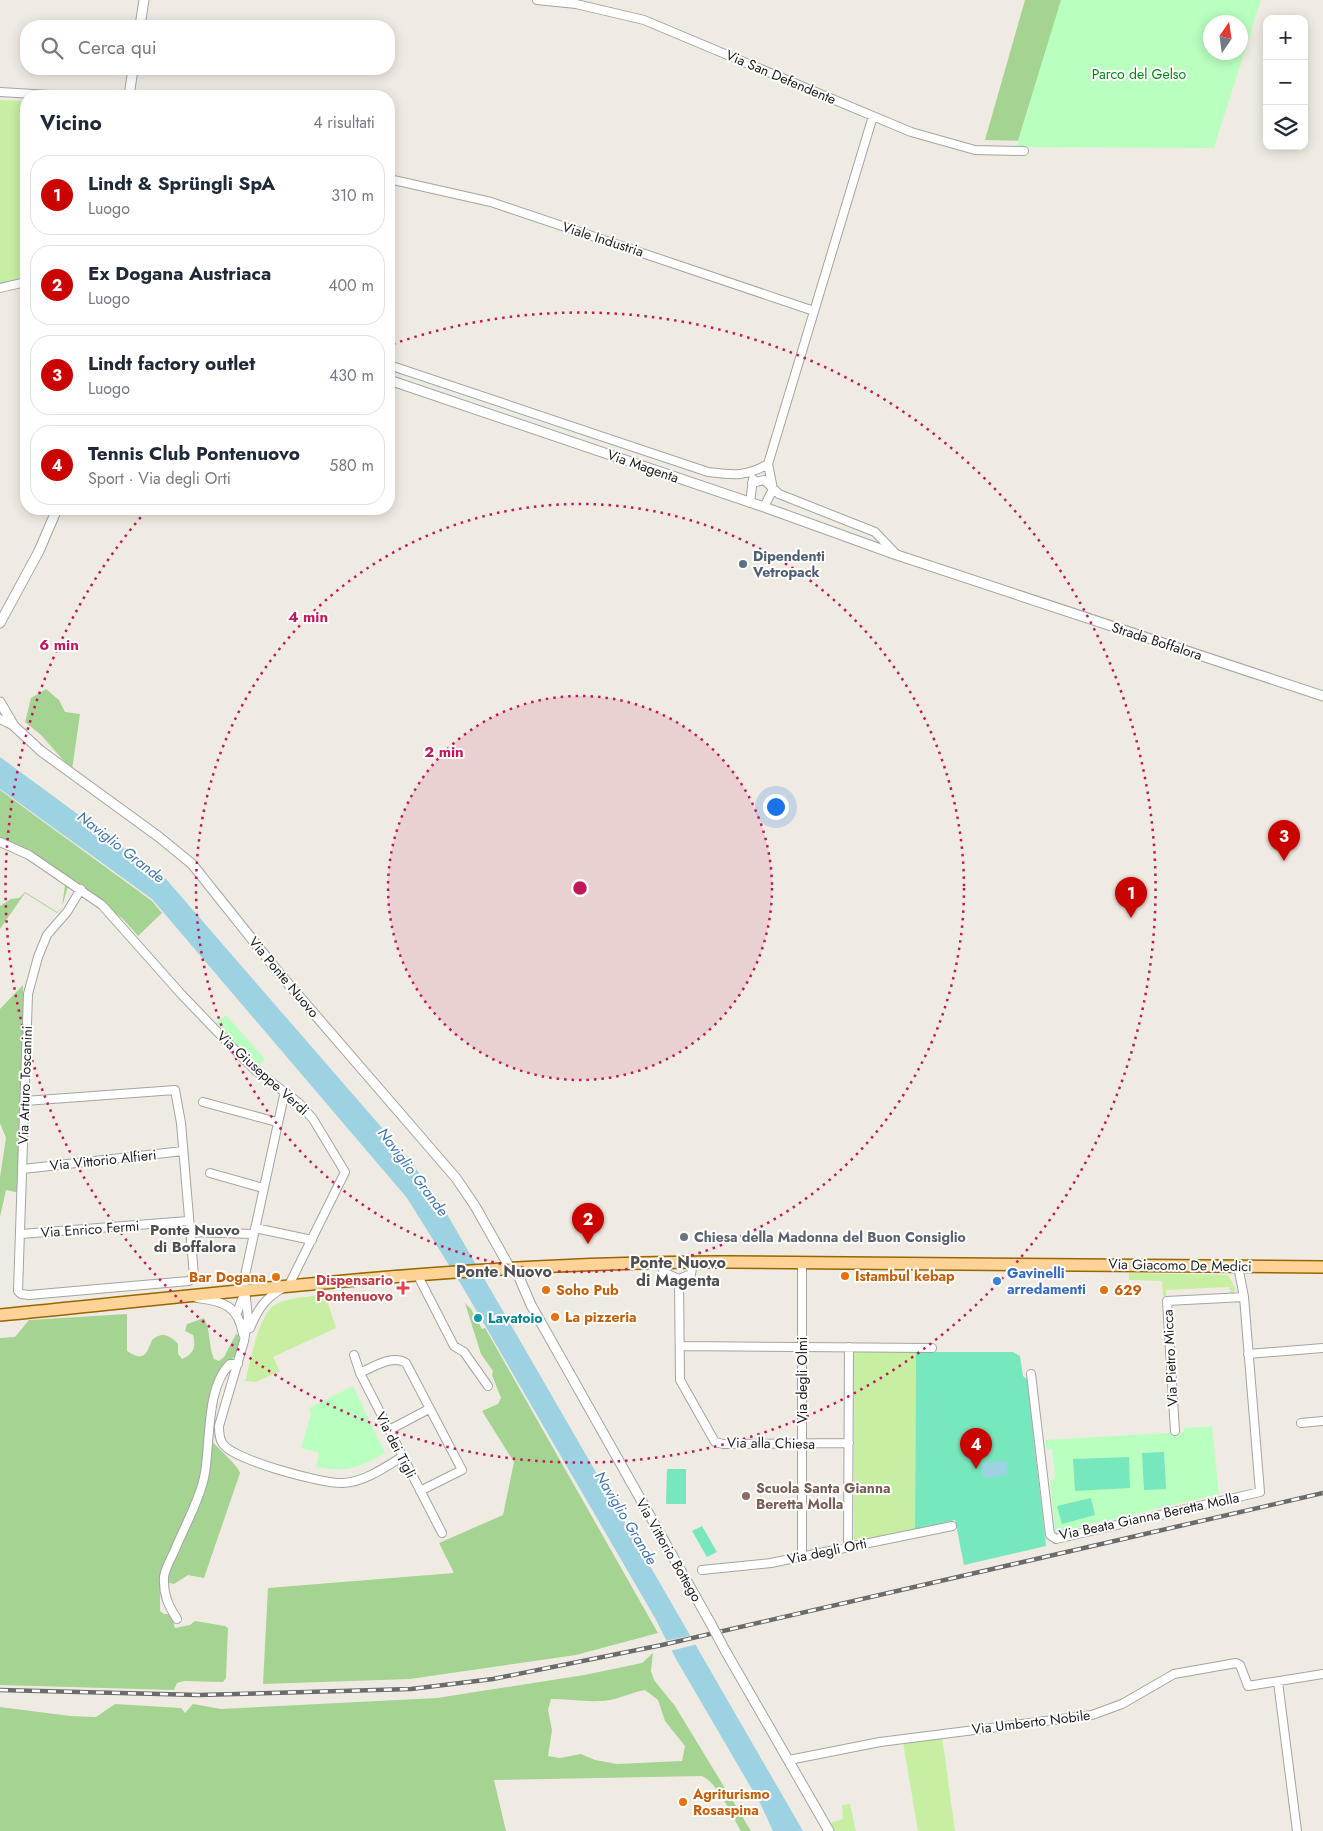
<!DOCTYPE html>
<html lang="it">
<head>
<meta charset="utf-8">
<style>
	:root { --surface:#fff; --page:#f2f2f3; --text:#1f2937; --muted:#747a83; --line:#e0e1e3; --accent:#ca0200 }
	body { margin:0; font-family:Jost,sans-serif; background:var(--page); color:var(--text) }
	.controls { position:absolute; right:15px; top:15px; display:grid; overflow:hidden; border-radius:10px; box-shadow:0 2px 12px #0003 }
	.controls button { width:45px; height:45px; display:grid; place-items:center; padding:0; border:0; border-bottom:1px solid var(--line); background:var(--surface); color:var(--text); font:25px sans-serif }
	.compass { position:absolute; left:1203px; top:15px; width:45px; height:45px; border-radius:50%; background:var(--surface); box-shadow:0 2px 12px #0003; rotate:13deg }
	.you { position:absolute; left:775px; top:806px; width:18px; height:18px; margin:-12px; border:4px solid #fff; border-radius:50%; background:#1a73e8; box-shadow:0 0 0 8px #1a73e833 }
	.badge { display:grid; place-items:center; width:32px; height:32px; border-radius:50%; background:var(--accent); color:#fff; font-size:16px; font-weight:700 }
	.pin { position:absolute; translate:-50% -41px; filter:drop-shadow(0 1px 2px #0008) }
	.pin::after { content:''; position:absolute; top:26px; width:18px; height:15px; background:inherit; clip-path:polygon(0 0,100% 0,50% 100%) }
	.list { margin:0; padding:0; list-style:none }
	h2 { display:flex; justify-content:space-between; align-items:center; height:65px; margin:0; padding:0 20px; font-size:21px }
	h2 small { font-size:16px; font-weight:400; color:var(--muted) }
	.list li { display:grid; grid-template-columns:32px 1fr auto; gap:15px; align-items:center; box-sizing:border-box; height:80px; margin:0 10px 10px; padding:0 10px; border:1px solid var(--line); border-radius:20px }
	.list b { display:block; font-size:19px; white-space:nowrap }
	.list p { margin:0; font-size:16px; white-space:nowrap; color:var(--muted) }
	.list em { font-size:16px; font-style:normal; color:var(--muted) }
	.icon { flex:none; width:28px; height:28px; fill:none; stroke:currentColor; stroke-width:2; stroke-linecap:round; stroke-linejoin:round }
	.map { position:relative; flex:none; width:1323px; height:1831px; overflow:hidden }
	.search { position:absolute; background:var(--surface); box-shadow:0 2px 12px #0003; left:20px; top:20px; width:375px; height:55px; display:flex; align-items:center; gap:12px; box-sizing:border-box; padding:0 18px; border-radius:20px; color:var(--muted); font-size:19px }
	.panel { position:absolute; background:var(--surface); box-shadow:0 2px 12px #0003; left:20px; top:90px; width:375px; height:425px; border-radius:20px }
	.map>svg:first-child { display:block }
</style>
</head>
<body>
<div class="map">
<svg width="1323" height="1831" viewBox="0 0 1323 1831">
	<rect width="100%" height="100%" fill="#f0ebe2"/>
	<path fill="#c7efa2" d="M0,100L26,101V278L0,283Z
		M1129,1273L1228,1275L1236,1290L1231,1294L1229,1287L1166,1290V1296L1163,1297L1162,1281L1129,1280Z
		M325,1294L336,1328L273,1357L280,1371L256,1382L245,1381C251,1361 258,1314 276,1304C290,1297 310,1297 325,1294Z
		M854,1352H916L915,1529L854,1541Z
		M942,1736L955,1831H918L903,1742Z
		M850,1804L856,1831H834L830,1823L843,1819L842,1805Z"/>
	<path fill="#a5d392" fill-rule="evenodd" d="M1025,0H1063L1024,141L985,140Z
		M46,689L59,700L65,712L80,714L72,770L41,735L25,722L31,698Z
		M0,790L152,901L162,913L138,936L123,919L70,879L62,907L57,913L25,893L0,929V906L11,899L19,898L25,892L57,912L62,907L65,885C47,867 24,853 0,846Z
		M23,985L24,1048L20,1193L6,1190L0,1217V1177L6,1138L0,1123V1009Z
		M465,1303L471,1309L482,1329L485,1328L658,1633L576,1655L410,1679L263,1684L268,1588L454,1573L439,1543L503,1515L514,1462L482,1411L498,1404L501,1398L492,1375L493,1371L481,1354Z
		M127,1314V1351C144,1362 146,1355 152,1340C162,1331 170,1335 178,1344V1354L182,1359C194,1354 196,1347 193,1335L185,1331L187,1324L204,1318C211,1330 208,1345 214,1359L219,1361L224,1357L236,1334L240,1336L237,1354L221,1370L210,1439C217,1448 238,1465 240,1473L204,1578L188,1575L174,1584L160,1581V1611L164,1614H171L175,1628L190,1625L195,1621L225,1626L228,1628L226,1678L223,1682L184,1681L177,1683L174,1690L0,1685V1338L15,1337L29,1320Z
		M653,1653L651,1671L654,1680L675,1706L751,1831H741C733,1817 717,1782 702,1776L494,1780L506,1831H0V1707L70,1716L96,1717L115,1704L181,1708L185,1713L193,1704L221,1709L437,1698L584,1675L642,1663ZM645,1690L658,1700L665,1721L685,1746L682,1761L617,1764L595,1760L581,1754L560,1758L548,1756L552,1730L548,1710L551,1699C571,1699 595,1704 615,1699C625,1696 634,1692 645,1690Z"/>
	<path fill="#b9ffc0" fill-rule="evenodd" d="M1061,0H1261L1214,148L1016,147ZM1240,22V52H1210V22Z
		M226,1015L265,1059L258,1066L240,1052L215,1024Z
		M353,1386L385,1453C359,1468 346,1473 316,1467L319,1453L301,1448L311,1414L309,1408Z
		M1212,1426L1219,1494L1055,1533L1050,1480L1055,1479L1052,1449H1046L1045,1440L1184,1432V1428Z"/>
	<path fill="#77e7bd" d="M916,1352H1013L1020,1356L1023,1376L1027,1379L1046,1546L964,1565L955,1520L915,1529Z
		M1164,1452L1166,1489L1144,1490L1142,1453Z
		M1129,1457L1130,1488L1075,1491L1073,1459Z
		M667,1469H686V1504H666Z
		M1091,1498L1095,1515L1062,1524L1057,1506Z
		M702,1526L717,1552L707,1557L692,1531Z"/>
	<path fill="#9dd2e2" d="M0,757L166,879L409,1159L440,1202L803,1831H773L760,1803L676,1659L655,1618L462,1286L407,1198L152,899L0,789Z
		M1006,1461L1008,1475L983,1478L981,1463Z"/>
	<path fill="#f0ebe2" d="M693,1635L698,1644L670,1651L665,1641Z"/>
	<g fill="none" stroke-linecap="round" stroke-linejoin="round">
		<g stroke="#a4a4a4" stroke-width="10">
			<path id="minor" d="M537,0L576,4L644,20L911,132L975,150L1024,151
				M0,92L67,96
				M389,179L491,202L814,311
				M0,288L26,282
				M389,365L708,472C733,475 746,477 768,464
				M752,483L764,480L779,494L875,532L896,554
				M750,503L753,479
				M764,507L773,489L768,464L873,116
				M0,719L14,726
				M0,842L29,855L102,905L182,995L231,1046L255,1070L299,1103L313,1119L345,1172L288,1287
				M285,1091L244,1280L248,1318L244,1341L219,1426C219,1432 219,1439 223,1444C234,1460 322,1484 343,1483C364,1482 384,1468 402,1457
				M25,1101L175,1090L181,1123L194,1276L189,1281L29,1295L21,1294L18,1291L28,994L38,957L47,935L67,912L81,889
				M203,1102L277,1122
				M23,1169L183,1151
				M210,1173L263,1188
				M255,1228L312,1240
				M189,1232L254,1234
				M21,1234L188,1221
				M662,1263L663,1272L679,1279L691,1274L693,1263
				M418,1276L454,1346L464,1352L488,1386
				M679,1279L680,1380L715,1442L723,1444L849,1443
				M197,1298C224,1301 238,1306 243,1334
				M237,1313L245,1291
				M250,1328C258,1309 265,1298 283,1288
				M680,1346L932,1348
				M1248,1354L1323,1348
				M354,1355L360,1373L442,1533
				M360,1373C373,1367 393,1354 406,1363L462,1470L420,1491
				M1031,1374L1050,1535L1056,1539L1260,1492L1244,1297L1238,1266
				M1301,1423L1323,1421
				M389,1430L429,1409
				M1175,1431L1167,1301L1244,1297
				M848,1547L849,1347
				M802,1557V1262
				M702,1570L771,1563L952,1526
				M177,1619C168,1605 163,1594 164,1577C165,1569 170,1560 174,1552C184,1527 198,1504 204,1478C211,1446 205,1388 230,1364H238
				M1278,1682L1297,1831
				M789,1760L880,1742L1092,1715L1122,1704L1174,1674L1236,1663L1240,1665L1248,1686L1323,1674"/>
		</g>
		<g stroke="#a4a4a4" stroke-width="11">
			<path id="tertiary" d="M140,26L144,0
				M129,96L133,69
				M389,380L764,507L897,555L1323,696
				M0,623L39,551L57,509
				M0,702L14,726L41,751L159,837L192,864L279,973L456,1178L475,1206L510,1268L519,1277L531,1305L711,1624
				M726,1652L829,1831"/>
		</g>
		<g stroke="#966600" stroke-width="14">
			<path id="primary" d="M0,1315C242,1291 485,1261 728,1262L1323,1267"/>
		</g>
		<use href="#minor" stroke="#fff" stroke-width="8"/>
		<use href="#tertiary" stroke="#fff" stroke-width="9"/>
		<use href="#primary" stroke="#ffd397" stroke-width="11"/>
		<g stroke="#6b6b6b" stroke-width="4.5">
			<path id="rail" d="M0,1690L199,1695L411,1689L493,1679L662,1645L1323,1493"/>
		</g>
		<use href="#rail" stroke="#fff" stroke-width="2.5" stroke-dasharray="8" stroke-linecap="butt"/>
		<g stroke="#a4a4a4" stroke-width="11" stroke-linecap="butt">
			<path id="tertiary-bridge" d="M711,1624L726,1652"/>
		</g>
		<use href="#tertiary-bridge" stroke="#fff" stroke-width="9"/>
	</g>
	<circle cx="580" cy="888" r="192" fill="#c2185b" fill-opacity=".12"/>
	<g fill="none" stroke="#c2185b" stroke-width="2.5" stroke-dasharray="2.5 5">
		<circle cx="580" cy="888" r="192"/>
		<circle cx="580" cy="888" r="384"/>
		<path d="M393 344A575 575 0 1 1 146 511"/>
	</g>
	<circle fill="#5c6f8a" stroke="#fff" stroke-width="2" cx="743" cy="564" r="5"/>
	<circle fill="#6b7280" stroke="#fff" stroke-width="2" cx="684" cy="1237" r="5"/>
	<g fill="#e8710a" stroke="#fff" stroke-width="2">
		<circle cx="845" cy="1276" r="5"/>
		<circle cx="276" cy="1277" r="5"/>
		<circle cx="546" cy="1290" r="5"/>
		<circle cx="1104" cy="1290" r="5"/>
		<circle cx="555" cy="1317" r="5"/>
		<circle cx="683" cy="1802" r="5"/>
	</g>
	<circle fill="#3f7fe0" stroke="#fff" stroke-width="2" cx="997" cy="1281" r="5"/>
	<path fill="#e0444e" stroke="#fff" stroke-width="2" d="M400.5 1280.5h5v5h5v5h-5v5h-5v-5h-5v-5h5z"/>
	<circle fill="#0f9aa8" stroke="#fff" stroke-width="2" cx="478" cy="1318" r="5"/>
	<circle fill="#8d6e63" stroke="#fff" stroke-width="2" cx="746" cy="1496" r="5"/>
	<g text-anchor="middle" stroke-width="4" stroke-linejoin="round" paint-order="stroke">
		<g font-size="14" fill="#00860c" stroke="#fff">
			<text x="1139" y="79">Parco del Gelso</text>
		</g>
		<g font-size="14" fill="#1d1d1d" stroke="#fff">
			<text transform="translate(781 77) rotate(23)" y="5">Via San Defendente</text>
			<text transform="translate(603 239) rotate(18)" y="5">Viale Industria</text>
			<text transform="translate(643 466) rotate(19)" y="5">Via Magenta</text>
			<text transform="translate(1157 641) rotate(18)" y="5">Strada Boffalora</text>
			<text transform="translate(284 977) rotate(50)" y="5">Via Ponte Nuovo</text>
			<text transform="translate(263 1073) rotate(42)" y="5">Via Giuseppe Verdi</text>
			<text transform="translate(25 1085) rotate(-88)" y="5">Via Arturo Toscanini</text>
			<text transform="translate(103 1160) rotate(-6)" y="5">Via Vittorio Alfieri</text>
			<text transform="translate(90 1229) rotate(-4)" y="5">Via Enrico Fermi</text>
			<text transform="translate(1180 1265) rotate(1)" y="5">Via Giacomo De Medici</text>
			<text transform="translate(1170 1358) rotate(-93)" y="5">Via Pietro Micca</text>
			<text transform="translate(802 1380) rotate(-90)" y="5">Via degli Olmi</text>
			<text transform="translate(771 1443) rotate(1)" y="5">Via alla Chiesa</text>
			<text transform="translate(396 1445) rotate(63)" y="5">Via dei Tigli</text>
			<text transform="translate(1149 1516) rotate(-12)" y="5">Via Beata Gianna Beretta Molla</text>
			<text transform="translate(669 1550) rotate(60)" y="5">Via Vittorio Bottego</text>
			<text transform="translate(827 1551) rotate(-12)" y="5">Via degli Orti</text>
			<text transform="translate(1031 1722) rotate(-7)" y="5">Via Umberto Nobile</text>
		</g>
		<g font-size="14" font-weight="bold" fill="#4e5e75" stroke="#fff" text-anchor="start">
			<text x="753" y="561">Dipendenti<tspan x="753" dy="16">Vetropack</tspan></text>
		</g>
		<g font-size="14" font-weight="bold" fill="#5b616d" stroke="#fff" text-anchor="start">
			<text x="694" y="1242">Chiesa della Madonna del Buon Consiglio</text>
		</g>
		<g font-size="14" font-weight="bold" fill="#366cbe" stroke="#fff" text-anchor="start">
			<text x="1007" y="1278">Gavinelli<tspan x="1007" dy="16">arredamenti</tspan></text>
		</g>
		<g font-size="14" font-weight="bold" fill="#c56008" stroke="#fff" text-anchor="start">
			<text x="855" y="1281">Istambul kebap</text>
			<text x="266" y="1282" text-anchor="end">Bar Dogana</text>
			<text x="556" y="1295">Soho Pub</text>
			<text x="1114" y="1295">629</text>
			<text x="565" y="1322">La pizzeria</text>
			<text x="693" y="1799">Agriturismo<tspan x="693" dy="16">Rosaspina</tspan></text>
		</g>
		<g font-size="14" font-weight="bold" fill="#be3a42" stroke="#fff" text-anchor="end">
			<text x="393" y="1285">Dispensario<tspan x="393" dy="16">Pontenuovo</tspan></text>
		</g>
		<g font-size="14" font-weight="bold" fill="#0d838f" stroke="#fff" text-anchor="start">
			<text x="488" y="1323">Lavatoio</text>
		</g>
		<g font-size="14" font-weight="bold" fill="#785e54" stroke="#fff" text-anchor="start">
			<text x="756" y="1493">Scuola Santa Gianna<tspan x="756" dy="16">Beretta Molla</tspan></text>
		</g>
		<g font-size="15" font-style="italic" fill="#3e75ae" stroke="#fff">
			<text transform="translate(121 847) rotate(38)" y="5">Naviglio Grande</text>
			<text transform="translate(413 1172) rotate(53)" y="5">Naviglio Grande</text>
			<text transform="translate(626 1518) rotate(59)" y="5">Naviglio Grande</text>
		</g>
		<g font-size="15" font-weight="bold" fill="#505050" stroke="#fff">
			<text x="195" y="1235">Ponte Nuovo<tspan x="195" dy="17">di Boffalora</tspan></text>
		</g>
		<g font-size="16" font-weight="bold" fill="#505050" stroke="#fff">
			<text x="678" y="1268">Ponte Nuovo<tspan x="678" dy="18">di Magenta</tspan></text>
			<text x="504" y="1277">Ponte Nuovo</text>
		</g>
	</g>
	<circle cx="580" cy="888" r="8" fill="#c2185b" stroke="#fff" stroke-width="2.5"/>
	<g font-size="15" text-anchor="middle" font-weight="bold" fill="#c2185b" stroke="#fff" stroke-width="4" stroke-linejoin="round" paint-order="stroke">
		<text x="308" y="622">4 min</text>
		<text x="59" y="650">6 min</text>
		<text x="444" y="757">2 min</text>
	</g>
</svg>
<div class="controls">
<button>+</button>
<button>−</button>
<button><svg class="icon" aria-label="layers" viewBox="0 0 24 24"><path d="M12 4l9 5-9 5-9-5zM3 14l9 5 9-5"/></svg></button>
</div>
<svg class="compass" viewBox="-18 -18 36 36"><path d="M0-13l5 13h-10z" fill="#e53935"/><path d="M0 13l5-13h-10z" fill="#747a83"/></svg>
<div class="you"></div>
<div class="pin badge" style="left:1131px;top:918px">1</div>
<div class="pin badge" style="left:588px;top:1244px">2</div>
<div class="pin badge" style="left:1284px;top:861px">3</div>
<div class="pin badge" style="left:976px;top:1469px">4</div>
<div class="search"><svg class="icon" aria-label="search" viewBox="0 0 24 24"><circle cx="10" cy="10" r="6"/><path d="M15 15l6 6"/></svg>Cerca qui</div>
<section class="panel">
<h2>Vicino<small>4 risultati</small></h2>
<ul class="list">
<li><span class="badge">1</span><div><b>Lindt &amp; Sprüngli SpA</b><p>Luogo</p></div><em>310 m</em></li>
<li><span class="badge">2</span><div><b>Ex Dogana Austriaca</b><p>Luogo</p></div><em>400 m</em></li>
<li><span class="badge">3</span><div><b>Lindt factory outlet</b><p>Luogo</p></div><em>430 m</em></li>
<li><span class="badge">4</span><div><b>Tennis Club Pontenuovo</b><p>Sport · Via degli Orti</p></div><em>580 m</em></li>
</ul>
</section>
</div>
</body>
</html>
